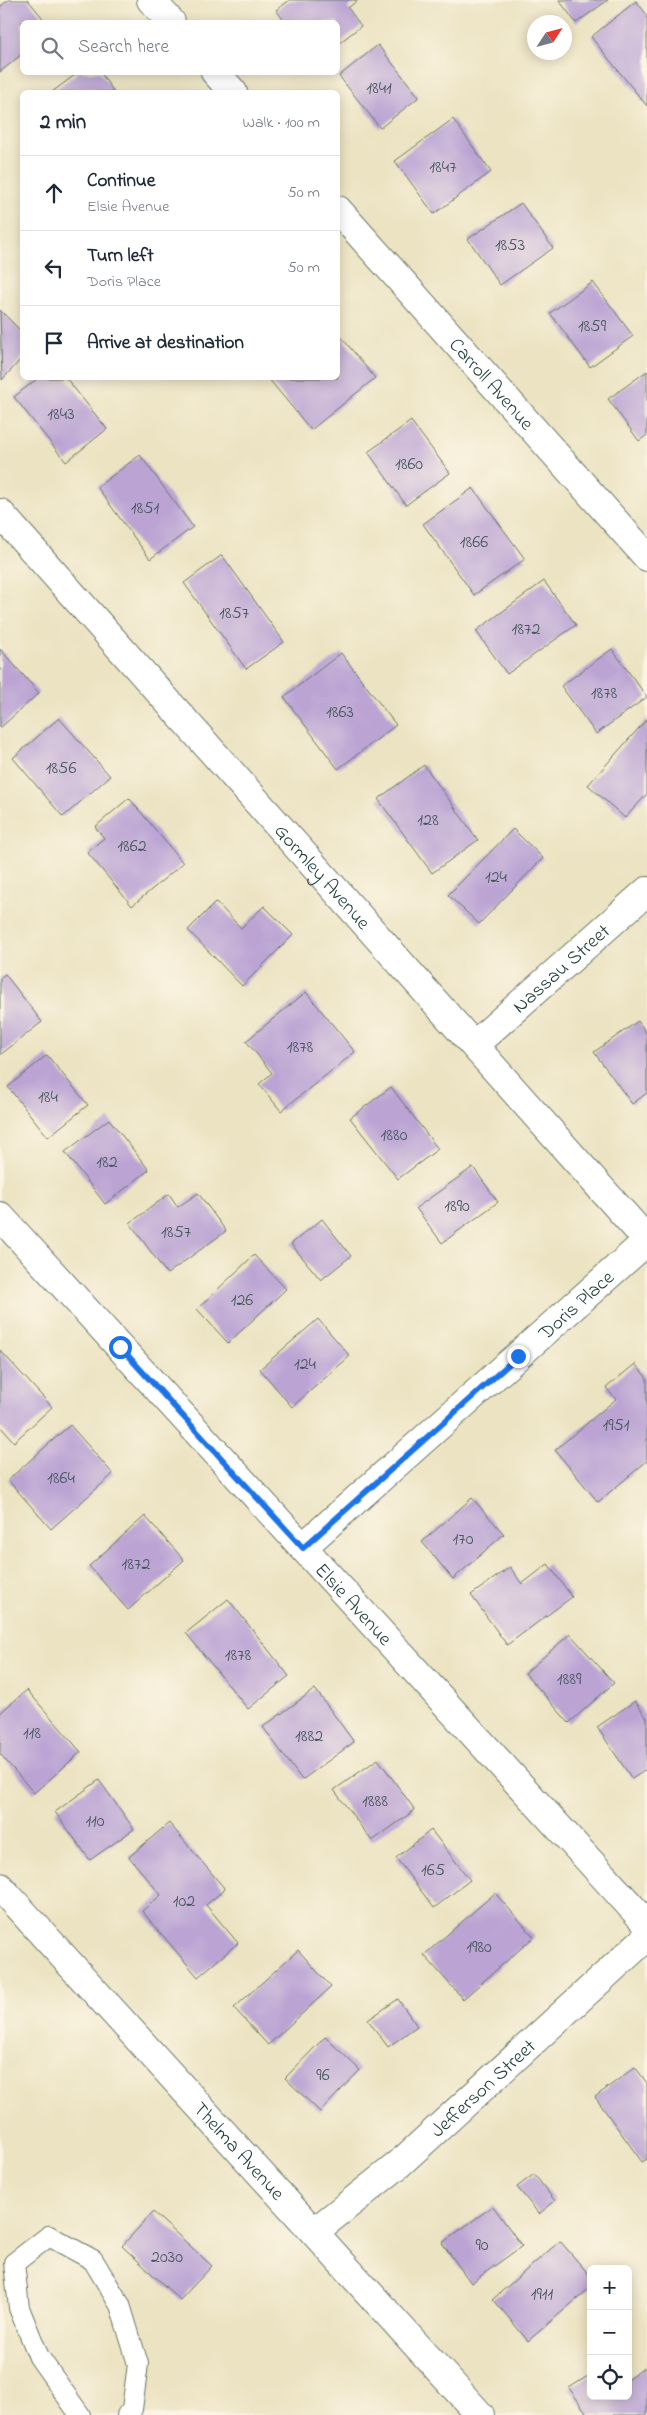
<!DOCTYPE html>
<html lang="en">
<head>
<meta charset="utf-8">
<style>
	:root { --surface:#fff; --page:#f6f6f7; --text:#1f2937; --muted:#747a83; --line:#e0e1e3 }
	body { margin:0; font-family:"Indie Flower",sans-serif; background:var(--page); color:var(--text) }
	.controls { position:absolute; right:15px; bottom:15px; display:grid; overflow:hidden; border-radius:8px; box-shadow:0 2px 12px #0003 }
	.controls button { width:45px; height:45px; display:grid; place-items:center; padding:0; border:0; border-bottom:1px solid var(--line); background:var(--surface); color:var(--text); font:25px sans-serif }
	.compass { position:absolute; left:527px; top:15px; width:45px; height:45px; border-radius:50%; background:var(--surface); box-shadow:0 2px 12px #0003; rotate:54deg }
	.stop { position:absolute; width:15px; height:15px; margin:-11px; border:4px solid #1a73e8; border-radius:50%; background:#fff }
	.stop.end { background:#1a73e8; border-color:#fff; box-shadow:0 1px 5px #0008 }
	.list { margin:0; padding:0; list-style:none }
	h2 { display:flex; justify-content:space-between; align-items:center; height:65px; margin:0; padding:0 20px; font-size:21px }
	h2 small { font-size:16px; font-weight:400; color:var(--muted) }
	.list li { display:grid; grid-template-columns:32px 1fr auto; gap:15px; align-items:center; box-sizing:border-box; height:75px; padding:0 20px; border-top:1px solid var(--line) }
	.list b { display:block; font-size:19px; white-space:nowrap }
	.list p { margin:0; font-size:16px; white-space:nowrap; color:var(--muted) }
	.list em { font-size:16px; font-style:normal; color:var(--muted) }
	.icon { flex:none; width:28px; height:28px; fill:none; stroke:currentColor; stroke-width:2; stroke-linecap:round; stroke-linejoin:round }
	.map { position:relative; flex:none; width:647px; height:2415px; overflow:hidden }
	.search { position:absolute; background:var(--surface); box-shadow:0 2px 12px #0003; left:20px; top:20px; width:320px; height:55px; display:flex; align-items:center; gap:12px; box-sizing:border-box; padding:0 18px; border-radius:8px; color:var(--muted); font-size:19px }
	.panel { position:absolute; background:var(--surface); box-shadow:0 2px 12px #0003; left:20px; top:90px; width:320px; height:290px; border-radius:8px }
	.map>svg:first-child { display:block }
</style>
</head>
<body>
<div class="map">
<svg width="647" height="2415" viewBox="0 0 647 2415">
	<rect width="100%" height="100%" fill="#fcf5e5"/>
	<filter id="ink" filterUnits="userSpaceOnUse"><feTurbulence type="fractalNoise" baseFrequency=".02" numOctaves="2"/><feDisplacementMap in="SourceGraphic" scale="10" xChannelSelector="R" yChannelSelector="G"/><feConvolveMatrix kernelMatrix="1 2 1 2 8 2 1 2 1" color-interpolation-filters="sRGB"/></filter>
	<filter id="wash" filterUnits="userSpaceOnUse"><feTurbulence type="fractalNoise" baseFrequency=".0096" numOctaves="4" result="noise"/><feDisplacementMap in="SourceGraphic" scale="20" xChannelSelector="R" yChannelSelector="G"/><feGaussianBlur stdDeviation="1.12" result="paint"/><feColorMatrix in="noise" values="0 0 0 0 0 0 0 0 0 0 0 0 0 0 0 0 0 1.4 0 .05"/><feComposite in="paint" operator="in"/></filter>
	<g filter="url(#wash)">
		<rect width="100%" height="100%" fill="#ece3c2"/>
		<g id="blocks">
			<path fill="#bba4d4" d="M8,0H28L46,22H22V54L0,72V7Z
				M290,0H358L348,8L361,26L338,44V22H285L276,10Z
				M559,0H608L576,23Z
				M636,1L647,15V106L591,37Z
				M378,45L419,97L380,128L339,76Z
				M79,72H100L114,92H52Z
				M453,119L491,172L434,214L395,161Z
				M521,203L553,248L500,285L468,239Z
				M593,282L633,336L590,367L550,313Z
				M0,310L22,332V358L2,380Z
				M338,333L375,378L311,430L268,378H338Z
				M647,371V435L639,441L608,399Z
				M38,378H66L107,429L66,462L14,397Z
				M411,421L450,473L406,505L368,452Z
				M140,455L193,527L150,559L97,487Z
				M473,488L525,559L474,595L423,524Z
				M222,555L284,642L246,669L184,583Z
				M544,581L576,625L507,674L476,631Z
				M0,649L39,693L0,728Z
				M612,649L647,697L596,734L561,686Z
				M341,653L396,725L338,769L284,697Z
				M59,718L110,776L63,817L13,758Z
				M647,719V794L625,818L588,785Z
				M424,765L478,840L432,873L378,799Z
				M129,798L183,863L132,906L87,852L104,838L95,827Z
				M513,829L543,858L479,924L448,895Z
				M216,902L241,928L264,906L293,935L242,986L188,930Z
				M5,974L42,1022L0,1055V978Z
				M306,992L355,1052L281,1111L259,1084L272,1073L246,1041Z
				M638,1021L647,1034V1093L632,1104L594,1052Z
				M47,1055L88,1105L48,1137L8,1087Z
				M391,1087L438,1149L398,1179L350,1118Z
				M109,1119L149,1170L105,1204L65,1152Z
				M473,1167L498,1202L442,1243L416,1208Z
				M198,1193L226,1231L167,1274L130,1223L169,1194L178,1207Z
				M322,1219L351,1256L321,1280L291,1244Z
				M254,1255L286,1289L228,1343L197,1309Z
				M318,1319L350,1356L292,1407L260,1369Z
				M0,1350L52,1407L14,1442L0,1426Z
				M635,1364L647,1378V1461L598,1502L555,1450L616,1399L606,1388Z
				M70,1425L113,1474L51,1529L8,1480Z
				M472,1498L504,1534L453,1579L422,1542Z
				M145,1516L184,1560L128,1610L89,1566Z
				M548,1564L572,1597L507,1645L471,1595L510,1567L522,1584Z
				M228,1599L289,1676L248,1709L186,1633Z
				M570,1634L614,1683L569,1723L525,1673Z
				M315,1689L354,1742L302,1780L263,1727Z
				M27,1690L81,1752L34,1793L0,1754V1713Z
				M635,1701L647,1718V1769L632,1779L597,1727Z
				M378,1759L415,1810L372,1841L334,1790Z
				M99,1780L134,1829L90,1860L55,1812Z
				M169,1823L225,1889L206,1905L238,1943L198,1977L142,1911L161,1895L129,1857Z
				M431,1830L470,1880L434,1908L396,1858Z
				M495,1893L534,1937L463,1999L424,1955Z
				M298,1950L331,1987L268,2045L234,2008Z
				M398,1999L417,2026L388,2047L368,2020Z
				M325,2037L360,2070L320,2112L285,2078Z
				M635,2067L647,2083V2159L642,2162L595,2097Z
				M534,2174L555,2201L539,2214L517,2187Z
				M493,2206L522,2246L471,2283L442,2243Z
				M153,2212L212,2266L180,2300L122,2246Z
				M560,2241L591,2277V2287L528,2341L493,2299Z
				M647,2366V2415H588L569,2388L591,2374V2396H628V2379Z"/>
		</g>
	</g>
	<g filter="url(#ink)">
		<use href="#blocks" fill-opacity="0" stroke="#677766" stroke-width="1"/>
		<g fill="none" stroke-linecap="round" stroke-linejoin="round">
			<g stroke="#677766" stroke-width="22">
				<path id="service" d="M80,2415L39,2357L19,2308L14,2263L49,2236L93,2260L120,2305L138,2364L132,2409L127,2415"/>
			</g>
			<g stroke="#677766" stroke-width="30">
				<g id="minor">
					<path d="M151,0L171,22"/>
					<path d="M215,72L233,92"/>
					<path id="s1" d="M338,210L647,557"/>
					<path id="s2" d="M0,513L647,1240"/>
					<path id="s3" d="M474,1045L647,891"/>
					<path id="s4" d="M0,1216L647,1924"/>
					<path id="s5" d="M303,1547L647,1241"/>
					<path id="s6" d="M0,1887L480,2415"/>
					<path id="s7" d="M314,2232L398,2165L647,1937"/>
				</g>
			</g>
			<use href="#service" stroke="#fff" stroke-width="20"/>
			<use href="#minor" stroke="#fff" stroke-width="28"/>
		</g>
	</g>
	<g fill="none" stroke-linecap="round" stroke-linejoin="round" filter="url(#ink)">
		<path stroke="#1a73e8" stroke-width="6" d="M120,1347L303,1548L518,1356"/>
	</g>
	<g text-anchor="middle" stroke-width="5" stroke-linejoin="round" paint-order="stroke">
		<g font-size="18" fill="#46575c">
			<text x="379" y="93">1841</text>
			<text x="443" y="172">1847</text>
			<text x="510" y="250">1853</text>
			<text x="592" y="331">1859</text>
			<text x="61" y="419">1843</text>
			<text x="409" y="469">1860</text>
			<text x="145" y="513">1851</text>
			<text x="474" y="547">1866</text>
			<text x="234" y="618">1857</text>
			<text x="526" y="634">1872</text>
			<text x="604" y="698">1878</text>
			<text x="340" y="717">1863</text>
			<text x="61" y="773">1856</text>
			<text x="428" y="825">128</text>
			<text x="132" y="851">1862</text>
			<text x="496" y="882">124</text>
			<text x="300" y="1052">1878</text>
			<text x="48" y="1102">184</text>
			<text x="394" y="1140">1880</text>
			<text x="107" y="1167">182</text>
			<text x="457" y="1211">1890</text>
			<text x="176" y="1237">1857</text>
			<text x="242" y="1305">126</text>
			<text x="305" y="1369">124</text>
			<text x="616" y="1430">1951</text>
			<text x="61" y="1483">1864</text>
			<text x="463" y="1544">170</text>
			<text x="136" y="1569">1872</text>
			<text x="238" y="1660">1878</text>
			<text x="569" y="1684">1889</text>
			<text x="32" y="1738">118</text>
			<text x="309" y="1741">1882</text>
			<text x="375" y="1806">1888</text>
			<text x="95" y="1826">110</text>
			<text x="433" y="1875">165</text>
			<text x="184" y="1906">102</text>
			<text x="479" y="1952">1980</text>
			<text x="323" y="2080">96</text>
			<text x="482" y="2250">90</text>
			<text x="167" y="2262">2030</text>
			<text x="542" y="2299">1911</text>
		</g>
		<g font-size="20" fill="#1f3d34" stroke="#fcf5e5">
			<text dy="7" stroke="none"><textPath href="#s1" startOffset="232">Carroll Avenue</textPath></text>
			<text dy="7" stroke="none"><textPath href="#s2" startOffset="486">Gormley Avenue</textPath></text>
			<text dy="7" stroke="none"><textPath href="#s3" startOffset="116">Nassau Street</textPath></text>
			<text dy="7" stroke="none"><textPath href="#s5" startOffset="365">Doris Place</textPath></text>
			<text dy="7" stroke="none"><textPath href="#s4" startOffset="525">Elsie Avenue</textPath></text>
			<text dy="7" stroke="none"><textPath href="#s7" startOffset="222">Jefferson Street</textPath></text>
			<text dy="7" stroke="none"><textPath href="#s6" startOffset="356">Thelma Avenue</textPath></text>
		</g>
	</g>
</svg>
<div class="controls">
<button>+</button>
<button>−</button>
<button><svg class="icon" aria-label="locate" viewBox="0 0 24 24"><circle cx="12" cy="12" r="6"/><path d="M12 2v4M12 18v4M2 12h4M18 12h4"/></svg></button>
</div>
<svg class="compass" viewBox="-18 -18 36 36"><path d="M0-13l5 13h-10z" fill="#e53935"/><path d="M0 13l5-13h-10z" fill="#747a83"/></svg>
<div class="stop" style="left:120px;top:1347px"></div>
<div class="stop end" style="left:518px;top:1356px"></div>
<div class="search"><svg class="icon" aria-label="search" viewBox="0 0 24 24"><circle cx="10" cy="10" r="6"/><path d="M15 15l6 6"/></svg>Search here</div>
<section class="panel">
<h2>2 min<small>Walk · 100 m</small></h2>
<ul class="list">
<li><svg class="icon" aria-label="ahead" viewBox="0 0 24 24"><path d="M12 20V5M6 11l6-6 6 6"/></svg><div><b>Continue</b><p>Elsie Avenue</p></div><em>50 m</em></li>
<li><svg class="icon" aria-label="left" viewBox="0 0 24 24"><path d="M17 20v-9H6M10 6l-5 5 5 5"/></svg><div><b>Turn left</b><p>Doris Place</p></div><em>50 m</em></li>
<li><svg class="icon" aria-label="arrive" viewBox="0 0 24 24"><path d="M6 21V4h12l-3 4 3 4H6"/></svg><div><b>Arrive at destination</b></div></li>
</ul>
</section>
</div>
</body>
</html>
